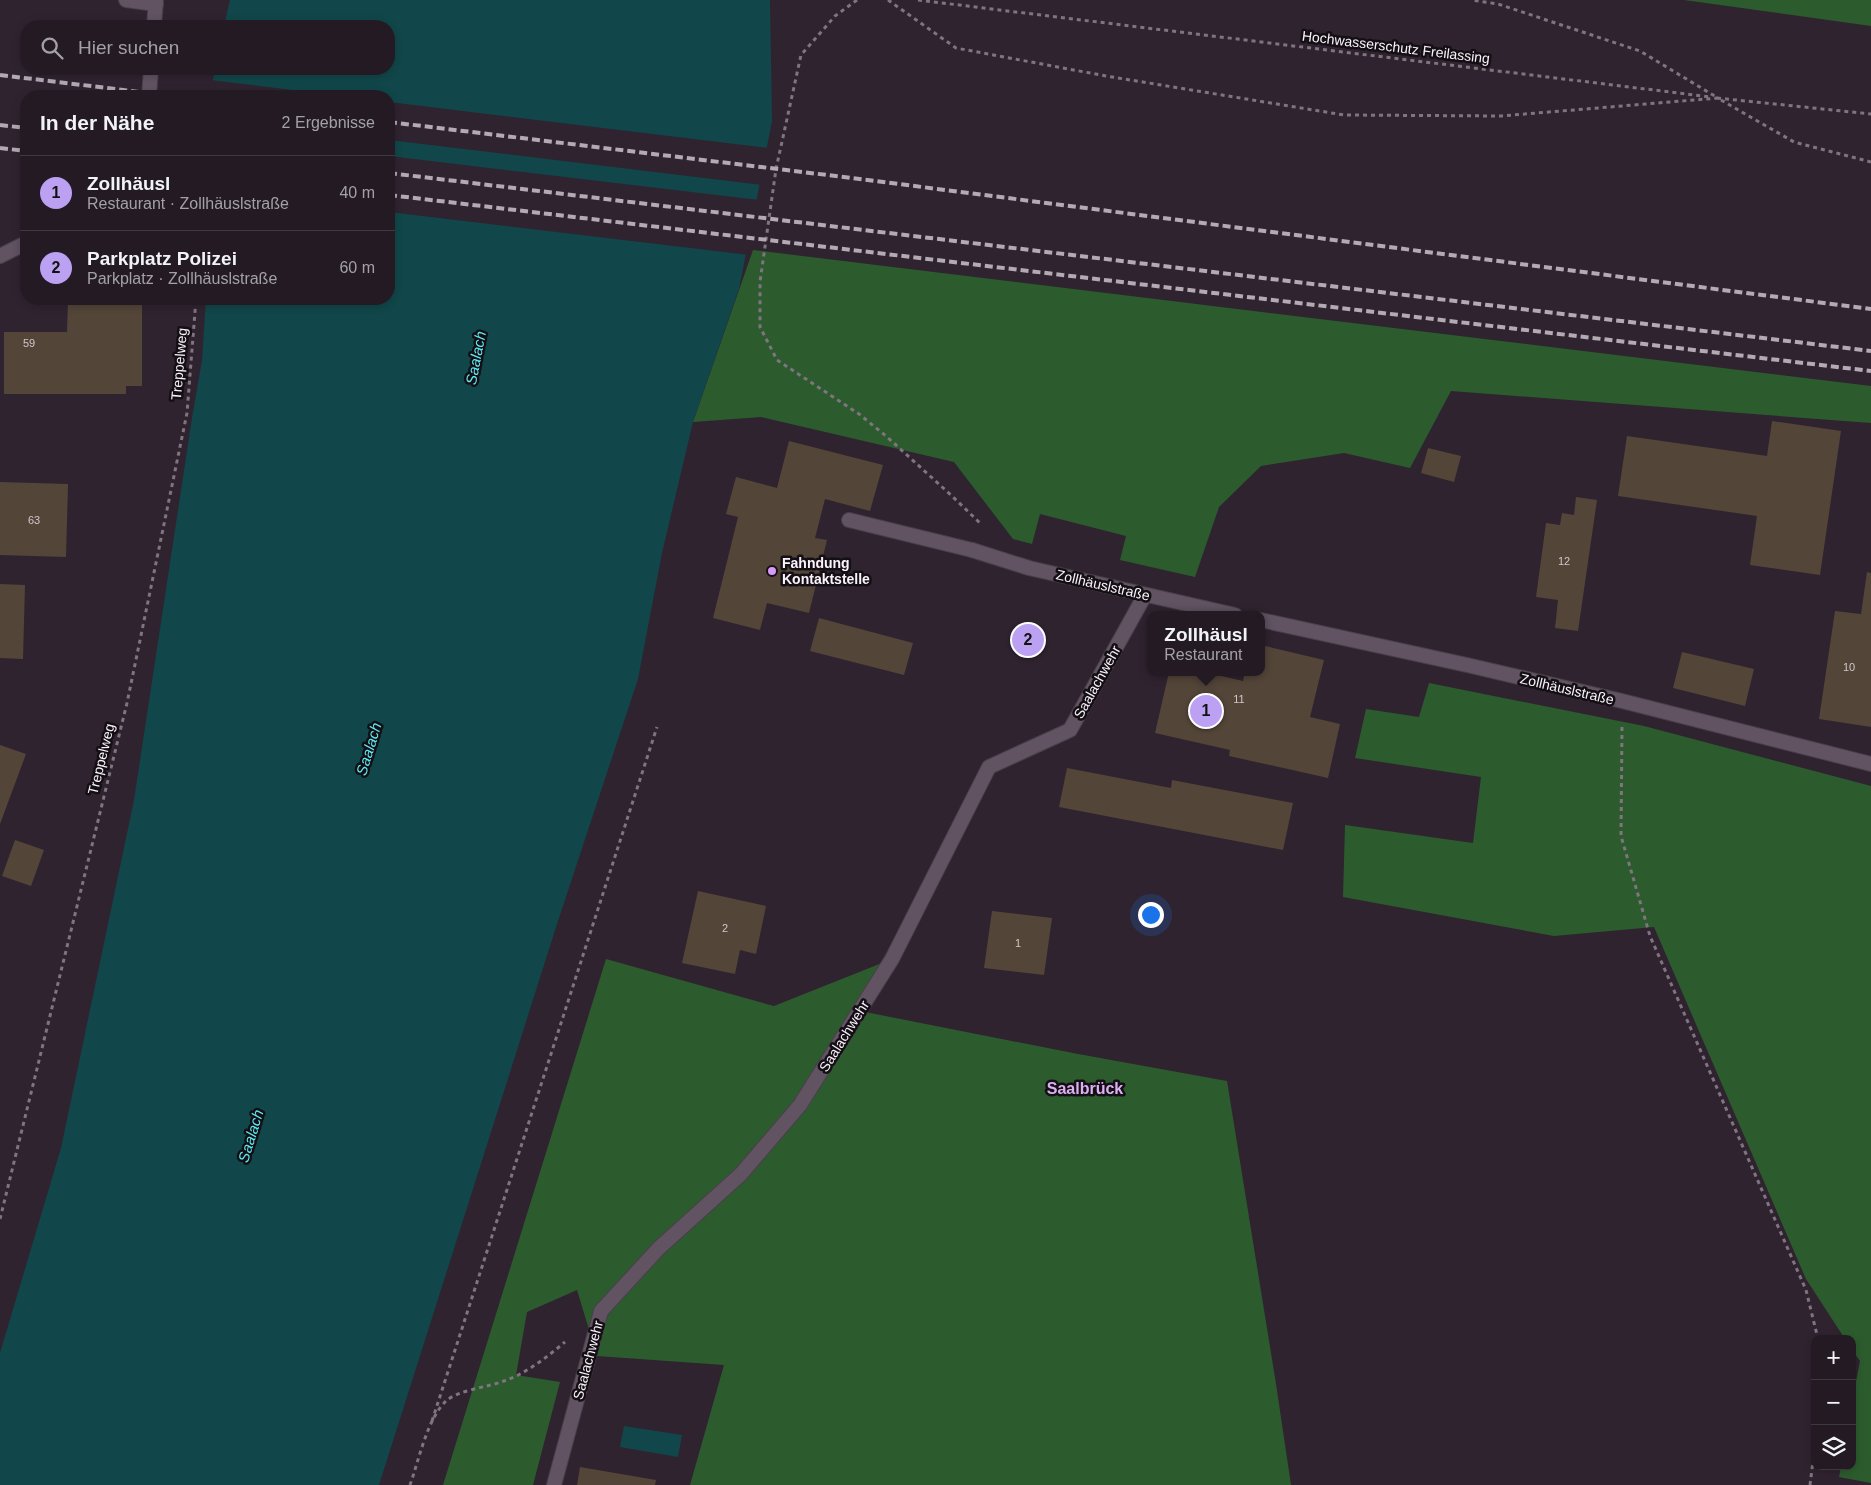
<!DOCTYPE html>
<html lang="de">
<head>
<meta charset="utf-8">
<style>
	:root { --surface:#231a24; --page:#2f2731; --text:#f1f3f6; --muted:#a3a1a6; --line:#403841; --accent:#bca0f2 }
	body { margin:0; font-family:Helvetica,sans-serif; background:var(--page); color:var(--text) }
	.controls { position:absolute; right:15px; bottom:15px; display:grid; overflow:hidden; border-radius:10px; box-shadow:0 2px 8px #0003 }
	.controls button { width:45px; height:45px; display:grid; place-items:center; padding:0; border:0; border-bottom:1px solid var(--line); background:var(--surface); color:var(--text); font:25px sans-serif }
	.you { position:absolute; left:1150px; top:914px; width:18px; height:18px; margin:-12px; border:4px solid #fff; border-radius:50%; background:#1a73e8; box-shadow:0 0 0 8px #1a73e833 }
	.badge { display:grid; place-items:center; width:32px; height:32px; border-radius:50%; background:var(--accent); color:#111; font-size:16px; font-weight:700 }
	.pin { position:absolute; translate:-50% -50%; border:2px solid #fff; box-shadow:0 1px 5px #0006 }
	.popup { position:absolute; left:1147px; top:611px; width:118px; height:65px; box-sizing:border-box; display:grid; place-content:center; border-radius:10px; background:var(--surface); filter:drop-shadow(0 1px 4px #0005); font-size:16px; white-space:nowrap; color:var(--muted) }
	.popup b { font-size:19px; color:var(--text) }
	.popup::after { content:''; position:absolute; left:50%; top:100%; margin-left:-10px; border:10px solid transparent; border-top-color:var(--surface) }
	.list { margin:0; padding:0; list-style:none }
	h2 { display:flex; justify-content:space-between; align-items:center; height:65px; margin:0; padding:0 20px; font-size:21px }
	h2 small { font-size:16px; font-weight:400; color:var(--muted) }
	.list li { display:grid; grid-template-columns:32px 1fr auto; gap:15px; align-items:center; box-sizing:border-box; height:75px; padding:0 20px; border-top:1px solid var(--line) }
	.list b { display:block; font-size:19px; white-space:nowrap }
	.list p { margin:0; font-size:16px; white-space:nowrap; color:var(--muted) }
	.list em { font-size:16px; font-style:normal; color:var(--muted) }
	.icon { flex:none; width:28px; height:28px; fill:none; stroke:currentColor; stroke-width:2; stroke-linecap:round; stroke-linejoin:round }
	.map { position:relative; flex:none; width:1871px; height:1485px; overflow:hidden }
	.search { position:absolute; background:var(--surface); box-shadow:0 2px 8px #0003; left:20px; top:20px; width:375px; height:55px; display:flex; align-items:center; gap:12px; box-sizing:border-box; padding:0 18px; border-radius:20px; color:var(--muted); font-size:19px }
	.panel { position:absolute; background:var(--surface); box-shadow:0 2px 8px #0003; left:20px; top:90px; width:375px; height:215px; border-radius:20px }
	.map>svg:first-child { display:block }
</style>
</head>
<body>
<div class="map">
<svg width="1871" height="1485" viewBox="0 0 1871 1485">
	<rect width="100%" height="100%" fill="#2f2330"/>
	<path fill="#2c5c2e" d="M1684,0H1871V26Z
		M753,250L1871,386V423L1451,391L1410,468L1344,453L1261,466L1219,507L1195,577L1120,560L1126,536L1040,514L1032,544L1013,539L954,462L761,417L693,422Z
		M1429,683L1644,726L1871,786V1483L1839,1477L1841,1466H1852V1402L1860,1361L1852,1350V1339H1845L1806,1279L1654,927L1554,936L1343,897L1345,825L1473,843L1481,777L1355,758L1366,709L1419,717Z
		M606,959L774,1006L892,959L860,1011L1078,1054L1227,1081L1276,1384L1291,1485H690L724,1365L597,1356L577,1290L527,1312L516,1375L560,1382L533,1485H443Z"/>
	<path fill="#11474a" d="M230,0H770L772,121L739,289L693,422L662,553L638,679L557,924L379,1485H0V1353L61,1148L134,800L192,418L202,360L206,299H389V96H210L215,69H389V26H224Z
		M624,1426L682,1435L678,1457L620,1447Z"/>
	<path fill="#2f2330" d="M210,80L341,96H207Z
		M389,102L769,148L762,185L389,140Z
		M389,156L759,200L749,255L389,212Z"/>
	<path fill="#544539" d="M68,299H142V386H126V394H4V332H67Z
		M1772,421L1841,431L1820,575L1750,565L1757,516L1618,496L1627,436L1767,456Z
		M789,441L883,465L870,511L825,499L815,538L827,540L809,613L767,603L760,630L713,618L738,517L726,514L736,477L777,488Z
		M1428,448L1461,456L1454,482L1421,473Z
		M0,482L68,484L66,557L0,555Z
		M1576,497L1597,500L1578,631L1555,628L1558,600L1536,597L1546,523L1560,525L1562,513L1574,515Z
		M1867,572L1871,573V727L1819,719L1835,611L1861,614Z
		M0,584L25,585L23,659L0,658Z
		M819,618L913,643L904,675L810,651Z
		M1261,645L1324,660L1310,717L1340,724L1328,778L1229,756L1230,750L1155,733L1169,672H1204L1243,681L1245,672H1261Z
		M1682,652L1754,669L1745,706L1673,688Z
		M0,745L26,754L0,824Z
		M1067,768L1171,788L1172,780L1293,803L1283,850L1059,807Z
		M15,840L44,850L31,886L2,876Z
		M698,891L766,906L756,954L740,950L735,974L682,963Z
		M992,911L1052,918L1044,975L984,968Z
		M580,1467L656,1480L655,1485H577Z"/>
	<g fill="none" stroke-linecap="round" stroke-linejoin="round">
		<g stroke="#493f4a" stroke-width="16">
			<path id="service" d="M126,0L156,4
				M849,520L972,550"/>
		</g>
		<g stroke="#493f4a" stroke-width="16">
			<path id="minor" d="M154,26L156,0
				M149,96L151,69
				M0,256L26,243
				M972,550L1029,568L1235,615
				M1261,620L1467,665L1622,701L1871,764
				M554,1485L601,1311L659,1248L741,1174L800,1105L892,959L989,767L1070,730L1145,595"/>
		</g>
		<path stroke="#7f7480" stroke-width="3" stroke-dasharray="4 4" stroke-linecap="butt" d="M857,0L835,16L801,55L776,169L760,282V327L777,360L859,414L886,436L952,496L981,524
			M888,0L956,48L1106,76L1344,115L1501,116L1718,98L1640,51L1498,4L1471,0
			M918,0L1711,97
			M1717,98L1871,114
			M1721,100L1794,142L1871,162
			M1622,727L1621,836L1650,936L1806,1290L1818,1339
			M0,1219L127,703L187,413L196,299
			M432,1421L657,727
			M410,1485C419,1460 427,1419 446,1401C458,1390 489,1387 504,1381C527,1373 547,1357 565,1342
			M1810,1485L1815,1445"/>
		<use href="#service" stroke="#615362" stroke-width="14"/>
		<use href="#minor" stroke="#615362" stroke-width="14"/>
		<path stroke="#b3aab4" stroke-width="4" stroke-dasharray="8 4" stroke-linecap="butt" d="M0,75L173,96
			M389,122L852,178L1871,309
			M0,125L26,128
			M0,148L26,151
			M389,173L1871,351
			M389,195L1871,371"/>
	</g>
	<circle fill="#d89af8" stroke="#140f14" stroke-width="2" cx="772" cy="571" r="5"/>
	<g text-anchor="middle" stroke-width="5" stroke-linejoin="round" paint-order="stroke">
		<g font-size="11" fill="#d0c7ca">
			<text x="29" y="347">59</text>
			<text x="34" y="524">63</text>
			<text x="1564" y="565">12</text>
			<text x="1849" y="671">10</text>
			<text x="1239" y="703">11</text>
			<text x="725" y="932">2</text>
			<text x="1018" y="947">1</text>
		</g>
		<g font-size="14" fill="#faf2fb" stroke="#140f14">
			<text transform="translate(1396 47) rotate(7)" y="5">Hochwasserschutz Freilassing</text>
			<text transform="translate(179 364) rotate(-85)" y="5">Treppelweg</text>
			<text transform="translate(1103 585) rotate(13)" y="5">Zollhäuslstraße</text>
			<text transform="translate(1097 682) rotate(-61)" y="5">Saalachwehr</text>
			<text transform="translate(1567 689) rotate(13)" y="5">Zollhäuslstraße</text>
			<text transform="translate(101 759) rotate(-76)" y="5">Treppelweg</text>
			<text transform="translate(844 1036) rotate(-58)" y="5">Saalachwehr</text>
			<text transform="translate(588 1360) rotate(-75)" y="5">Saalachwehr</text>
		</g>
		<g font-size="14" font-weight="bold" fill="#faf2fb" stroke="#140f14" text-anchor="start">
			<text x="782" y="568">Fahndung<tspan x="782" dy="16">Kontaktstelle</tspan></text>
		</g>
		<g font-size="15" font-style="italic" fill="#5debf3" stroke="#140f14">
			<text transform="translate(476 358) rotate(-79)" y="5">Saalach</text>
			<text transform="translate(369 749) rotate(-73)" y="5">Saalach</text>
			<text transform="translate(251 1136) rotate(-73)" y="5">Saalach</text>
		</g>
		<g font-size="16" font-weight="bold" fill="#dcb1f2" stroke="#140f14">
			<text x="1085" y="1094">Saalbrück</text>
		</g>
	</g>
</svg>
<div class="controls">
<button>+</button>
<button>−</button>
<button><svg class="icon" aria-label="layers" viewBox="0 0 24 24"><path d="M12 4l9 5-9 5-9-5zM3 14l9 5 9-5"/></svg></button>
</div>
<div class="you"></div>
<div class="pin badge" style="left:1206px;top:711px">1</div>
<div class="popup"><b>Zollhäusl</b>Restaurant</div>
<div class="pin badge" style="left:1028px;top:640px">2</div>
<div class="search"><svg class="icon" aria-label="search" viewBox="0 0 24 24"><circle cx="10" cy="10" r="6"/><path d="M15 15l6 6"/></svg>Hier suchen</div>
<section class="panel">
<h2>In der Nähe<small>2 Ergebnisse</small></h2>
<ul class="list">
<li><span class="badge">1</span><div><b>Zollhäusl</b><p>Restaurant · Zollhäuslstraße</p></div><em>40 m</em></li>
<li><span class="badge">2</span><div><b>Parkplatz Polizei</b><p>Parkplatz · Zollhäuslstraße</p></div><em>60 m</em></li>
</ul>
</section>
</div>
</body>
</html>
